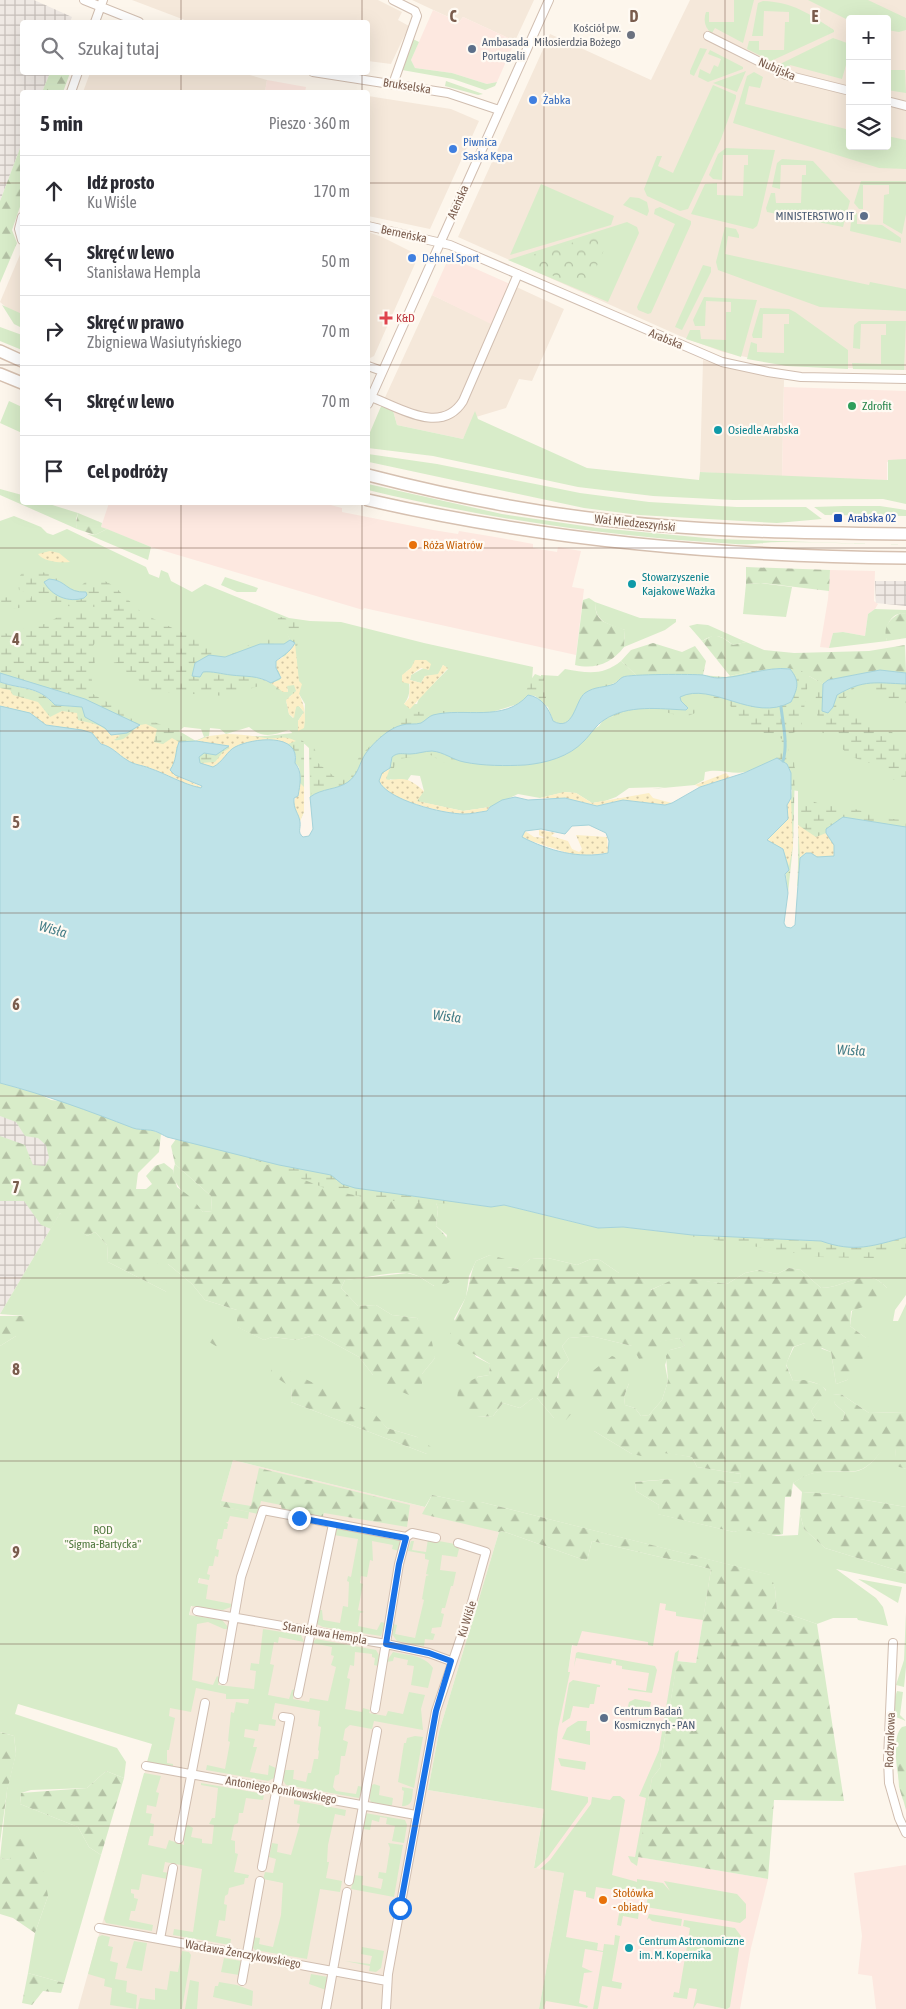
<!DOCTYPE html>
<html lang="pl">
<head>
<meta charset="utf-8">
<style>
	:root { --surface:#fff; --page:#f2f2f3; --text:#2b2b33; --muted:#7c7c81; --line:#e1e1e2 }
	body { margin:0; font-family:"Asap Condensed",sans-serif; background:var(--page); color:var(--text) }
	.controls { position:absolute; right:15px; top:15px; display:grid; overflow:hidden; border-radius:5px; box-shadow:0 5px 20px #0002 }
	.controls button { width:45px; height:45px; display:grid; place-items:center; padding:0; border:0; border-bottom:1px solid var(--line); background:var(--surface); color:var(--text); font:25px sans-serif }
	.stop { position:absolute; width:15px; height:15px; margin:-11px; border:4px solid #1a73e8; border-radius:50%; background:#fff }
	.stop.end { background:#1a73e8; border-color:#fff; box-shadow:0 1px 5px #0008 }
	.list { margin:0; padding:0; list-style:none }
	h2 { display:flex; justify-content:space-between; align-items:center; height:65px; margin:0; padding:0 20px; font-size:21px }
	h2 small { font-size:16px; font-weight:400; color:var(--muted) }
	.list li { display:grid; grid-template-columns:32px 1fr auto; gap:15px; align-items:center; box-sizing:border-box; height:70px; padding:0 20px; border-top:1px solid var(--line) }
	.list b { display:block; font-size:19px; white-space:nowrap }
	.list p { margin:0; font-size:16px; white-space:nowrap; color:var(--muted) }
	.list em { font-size:16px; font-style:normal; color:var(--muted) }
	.icon { flex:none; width:28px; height:28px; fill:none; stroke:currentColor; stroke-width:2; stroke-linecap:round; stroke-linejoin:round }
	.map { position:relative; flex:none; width:906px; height:2009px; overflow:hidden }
	.search { position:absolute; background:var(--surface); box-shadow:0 5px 20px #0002; left:20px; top:20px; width:350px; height:55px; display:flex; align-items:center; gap:12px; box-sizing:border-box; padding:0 18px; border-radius:5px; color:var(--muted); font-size:19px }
	.panel { position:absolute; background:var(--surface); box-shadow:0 5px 20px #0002; left:20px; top:90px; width:350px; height:415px; border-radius:5px }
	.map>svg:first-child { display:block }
</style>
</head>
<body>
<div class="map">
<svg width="906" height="2009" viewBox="0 0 906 2009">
	<defs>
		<pattern id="industrial-grid" width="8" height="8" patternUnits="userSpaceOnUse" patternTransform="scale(1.25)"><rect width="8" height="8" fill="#efe9e4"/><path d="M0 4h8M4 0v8" fill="none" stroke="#c7c0bb"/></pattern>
		<pattern id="forest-firs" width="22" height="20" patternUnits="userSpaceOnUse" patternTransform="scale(1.25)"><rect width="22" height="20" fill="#d8ecc9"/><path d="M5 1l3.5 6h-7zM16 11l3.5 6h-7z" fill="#b4c2a5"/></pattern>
		<pattern id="wetland-marsh" width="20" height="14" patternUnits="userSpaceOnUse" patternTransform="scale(1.25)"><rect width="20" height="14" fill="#d8ecc9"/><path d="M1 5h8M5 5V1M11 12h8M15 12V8" fill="none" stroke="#b4c2a5"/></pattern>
		<pattern id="sand-dots" width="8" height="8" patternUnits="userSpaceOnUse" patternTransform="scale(1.25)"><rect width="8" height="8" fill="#fcefc7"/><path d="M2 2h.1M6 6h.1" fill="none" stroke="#d1c5a4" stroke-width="1.8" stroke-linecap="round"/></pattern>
		<pattern id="park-crowns" width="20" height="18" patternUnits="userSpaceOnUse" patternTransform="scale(1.25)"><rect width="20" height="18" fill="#d8ecc9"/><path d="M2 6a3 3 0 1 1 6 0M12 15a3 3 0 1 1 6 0" fill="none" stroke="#b4c2a5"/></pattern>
	</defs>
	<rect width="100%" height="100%" fill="#fdf6ec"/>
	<path fill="#f5e8da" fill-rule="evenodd" d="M132,0H378L402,12L398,20L409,26L391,64L368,61V22H190Z
		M412,0H534L515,41L463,17L459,22Z
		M690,0H906V370L787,366L723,352L680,336L458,237L550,34L651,80ZM850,19H887V146H850Z
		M239,72L267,80L265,92H83L90,73Z
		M368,96L451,109L479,121L430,229L368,216Z
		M368,232L382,237L418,255V257L374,356L370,358L368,357Z
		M22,250V321L0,302Z
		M510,284L564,309L532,381L519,379L506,408L476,417L475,414L463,439L397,425L392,407L382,404L432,295L491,323Z
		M703,360L784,380L782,477L700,472Z
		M233,1460L441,1511L499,1532L439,1732L428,1790L544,1809L534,1867L564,1873L539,2009H78Z"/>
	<path fill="#fde8e0" d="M433,10L459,22L463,17L515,41L497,82L487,84L452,73L415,68L411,60Z
		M267,80L306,87L305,92H265Z
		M456,260L510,284L491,324L432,295L446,264Z
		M784,387L906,391V462H887V480L782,477Z
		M109,503H323L342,508V512L433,530L458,534L459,531L501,538L533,544V548L557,552L558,547L581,551L572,587L584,589L576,655L364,608L363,610L151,547L101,527Z
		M830,570L875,571L874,601L878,604L875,609L868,614L865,636L843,632L833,633L829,648L820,647L828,599Z
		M587,1561L711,1569L696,1663L678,1661L639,1857L768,1879L751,1948L740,2009H539L564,1873L534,1868Z
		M906,1865V2009H876L872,1976L858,1974L862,1936L854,1873Z"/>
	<path fill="url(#industrial-grid)" d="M0,0H34L72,17L70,22H22V72L50,73L42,92H22V143L0,201Z
		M875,581H906V606L876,603Z
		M0,1083L82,1176L0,1314Z"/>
	<path fill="#d8ecc9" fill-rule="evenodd" d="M734,0H754L743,43L715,28L712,33C705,29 703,20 706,12H709V22H734Z
		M808,0H868L906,18V30L899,32L887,30V19H850V21Z
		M763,1C794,2 809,14 834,30V32L771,61L747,49L749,41H759V50H784L785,22H789V12L764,11L763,36H752L758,3Z
		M833,38L850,44V66L846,65L842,79L790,65L788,70L778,65Z
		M413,39L419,42L411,60L415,68L452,73L487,84L497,82L495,86L485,90L453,79L402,70Z
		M700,48L707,49L694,76L690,74V71Z
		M710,50L743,67V69L708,82L698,77L700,69L710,74L714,65L718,67L721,59L708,54Z
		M887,70H905L906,93L887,90Z
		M746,71L737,92L713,83Z
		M754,72L763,77L760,88L749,86L745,104L850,130V146H887V136L906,140V169L879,168L733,123L747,76Z
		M446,81L483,94L478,95L445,86Z
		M713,85L736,95V98L721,139L688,209L680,211L647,196L644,189L657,156H662L658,166L673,173Z
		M726,148L775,150L759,220L757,226L753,229L691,214L705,184L717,183V195L743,196L744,165H748V155H723L722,180L713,179L709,175L718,154Z
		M782,159L813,161L850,201L843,227L767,212L766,208L771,193H775L776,203H801L802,175H806V165H781L780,189L772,187L777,163Z
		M861,181H906V214L902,234L883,223L884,195L889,194V185H863V209H859L854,203Z
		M541,184L614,216L611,225L510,255Z
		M630,197L639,198L647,202L649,211L647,216L623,205Z
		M660,207L691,221V224L651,313L648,314L638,310L637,307L675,224L654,214L655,209Z
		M852,213H857V224L882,225L901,238V243L850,231Z
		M627,222L637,227L639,233L608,302L508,260Z
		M725,227L736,229L739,235V238L728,236L725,254L869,285L870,282L906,289V311L820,307L718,270L716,262Z
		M703,265L711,267V272L682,330L675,327Z
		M704,297L757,300L741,357L686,339L690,330H700L701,339L726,340V312H731V302L706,301L705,326H695L693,320Z
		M2,305L22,314V328L14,324Z
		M760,308L789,309L795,312L848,350V369L787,366L747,359L751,342L757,344V352L784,353V324H789V314H763L762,338H753L752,335Z
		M859,321H906L904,370L853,369L852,363L881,364V335H886V324H861L860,349L853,348L854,325Z
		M0,327L22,335V350L0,341Z
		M9,401L22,407V433L0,423Z
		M382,404L392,407L397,425L463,439L475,411L478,419L587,468L699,480L700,472L888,480V460L906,459V504L883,499L733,500L653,496L578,487L433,456L368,448V437Z
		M368,454L437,464L580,493L649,502L737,507H806L822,519L777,523L639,515L584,508L369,462Z
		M368,484L502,514L598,528L717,539L906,545C864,544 822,542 781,542C766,542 750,545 735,544C612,537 488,519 368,490Z
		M0,489L22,495V502L46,503L78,513L76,519L77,529L0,495Z
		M844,506H880L906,510V516L825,515L814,507Z
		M14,516L41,527L47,533L53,535L67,529L146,567L149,574L159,578L161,570L168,573L171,581L192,592L205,584L289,618L310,621L341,622L424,643L533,667L531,695L518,704L489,713L435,715L371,771L310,797L309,748L289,730C273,735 263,739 249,727L226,734L220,729L210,728L209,736L204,737L201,729L184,727L179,731L196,741L177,756L0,673V521ZM286,630L298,640L295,643L299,694L305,704L304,728L298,721L304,712L299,706H296L293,718L289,714L286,700L296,691L287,686L288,692H283L242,676L225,657L255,647L284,644L290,640ZM431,664L411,675L410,680L421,683L425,676L438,675L443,665L448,669L419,698L417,704H404C412,694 410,683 406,672L411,668Z
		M107,529L151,547L148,560L87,534L95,535Z
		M225,577L258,588L256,592H237L221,585Z
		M761,583L792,587L786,617L743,614L746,584Z
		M595,602L640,618L676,619V622L665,630L624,647L625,630C609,624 595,623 595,602Z
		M875,609L906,610V614C891,610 883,629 887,641L829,648L833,633L843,632L865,636L868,614Z
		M697,624L708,625L746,642L733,645C722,636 715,633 702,641L689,626Z
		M621,661L637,676C632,676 626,675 622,678C618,680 616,683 612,684C603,686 596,687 587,692C575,699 575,733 553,721L548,707L540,702L541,675L558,676L565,669C587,673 603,676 621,661Z
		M809,676L823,684H906V832L798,825V791L792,790L764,765C758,767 751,771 745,772C733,775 719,768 705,772L704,780L695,785L652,789L665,787L629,788L616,797L605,801L592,803L576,793L565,792L540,798L518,794L490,807L463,811L416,801L424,791L420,776L411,775L407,781L386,779L392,757L431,751L463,762L525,765L567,754L584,741L591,731L599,726L603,720L647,703L676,694Z
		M175,1164L211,1196L212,1211L203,1212C191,1197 167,1185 175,1164Z
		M435,1199L491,1207L504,1205L598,1228L623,1227L692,1235L906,1244V1295L895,1310L893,1321H898L906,1304V1412L869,1413L841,1394L833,1395L835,1404L845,1413L843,1420H816L811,1411L826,1390C819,1381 805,1380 793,1381L786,1364L794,1347L805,1343L831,1352L836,1384L847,1380L866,1338L850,1326L852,1311L887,1288C865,1264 848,1288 821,1288L801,1270L789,1268L777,1274L759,1270L745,1273L727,1284L678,1278L650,1290L637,1273H619L600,1260L591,1259L577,1265L548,1258L530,1259L519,1269L507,1267L490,1255L476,1261L469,1276L466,1297L454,1319L476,1357L490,1364L489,1375L477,1377V1417L493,1416L503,1403L520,1408L533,1398H537L554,1418L559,1371L569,1360L562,1346L569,1338L591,1336L632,1346L679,1338L685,1346L670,1350L665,1365L668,1381L662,1400L649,1415L641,1416L635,1408L625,1405L624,1397L629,1383L602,1415H616L617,1422L594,1431L632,1454L657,1451L692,1457L697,1467L741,1474L740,1483C700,1478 675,1478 635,1482L636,1491L659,1505L658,1514L734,1532L743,1529L776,1536L798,1535L800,1514L804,1529L825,1548L906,1573V1584L836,1569L876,1598L883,1607L888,1626L858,1620L857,1618H833L817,1624L777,1610L775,1589L770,1575L481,1502H465L432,1495L425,1507L233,1460L220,1506L249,1512L248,1519L230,1516L228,1522H226L228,1524L227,1529H224L222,1539H218L216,1549L219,1550L218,1557L215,1556L213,1566H209L207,1574L210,1575L209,1580L199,1578L198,1583L208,1585L206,1599L232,1604L231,1607L223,1610L191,1606L189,1615L222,1620L228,1627V1629H224L208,1622L197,1624L192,1680L213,1685L217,1676L220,1678L218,1685L254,1689L256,1671L250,1670L251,1663L259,1664L263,1629L301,1635L304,1642L279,1637L278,1643L274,1642L270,1664L274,1665L268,1695L289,1699L292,1690L295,1689L293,1699L309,1702L310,1698L328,1701L336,1667L331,1665L334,1656L331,1655L332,1647L312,1643L316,1639L376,1650L379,1655L378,1666L374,1665L375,1658L372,1657V1654L355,1652L354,1666L350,1665L347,1678L350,1679L345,1709L362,1712L363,1708L370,1710L369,1713L386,1716L388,1711L403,1714L409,1692L425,1695L421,1709L423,1730L374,1721L372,1729L350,1725L345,1729L343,1740L348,1742L345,1756H341L339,1774L335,1776L333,1787L336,1791L356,1794L358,1786L363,1787L359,1798L286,1785L282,1779L284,1770H294L293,1779L306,1782L308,1773H311L314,1759H318L319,1751L318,1750L321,1727L318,1726L320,1711L275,1703L272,1719L276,1720L275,1726L259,1724L258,1731L245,1729L244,1737L255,1739L253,1747H257L250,1772L268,1775L269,1765L276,1768L274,1778L268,1781L206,1770L207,1765L225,1769L230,1742L228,1741L231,1712L234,1713L236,1702L248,1704L249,1699H226V1694L196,1688L191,1712L170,1708L169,1716L175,1718L169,1750H167V1763L173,1764V1767L147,1762L152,1744L18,1704L15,1714L117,1748L126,1762L124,1778L106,1771L87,1788L31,1790L21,1793L20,1804L78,1827L89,1847L101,1855L64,1983L28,1973L35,1933L48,1896L10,1860L0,1858L7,1790L16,1753L14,1736L0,1732V1346L16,1336L25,1316L0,1314L60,1213L87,1236L95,1232L107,1245L108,1262L167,1292L144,1273V1264H168L192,1284L205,1300L237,1310L238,1327L264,1340L272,1337L297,1340L317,1334L359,1357L373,1375L422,1374L435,1358L417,1318L392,1315L376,1305L358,1306L341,1288L345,1280L407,1273L418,1276L434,1286L447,1235L436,1226L438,1209ZM292,1388L347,1401L373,1413L387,1428L417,1437L427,1454L291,1402Z
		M883,1448H895L897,1466L906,1469V1507L831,1494L802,1492L793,1483C799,1479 807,1474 814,1473C849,1467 859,1484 883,1448Z
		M337,1528L401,1541L399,1551L392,1549L393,1545L372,1541L373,1561L370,1560L367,1577L361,1576L360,1583L363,1584L358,1610L364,1612L360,1613L358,1626L377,1630L381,1622L385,1623L381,1636L323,1627L317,1624L319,1610H322L323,1620L340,1623L343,1606L348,1607L349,1582L347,1581L348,1576L351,1577L358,1539L334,1535Z
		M502,1531L587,1561L592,1541L711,1569L703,1620L676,1616V1612L665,1610L666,1604L660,1603L653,1646L648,1645V1642L582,1631L577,1646L572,1645L568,1672H570L558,1729L551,1790L588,1797V1802L548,1857L536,1868H534L544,1809L428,1790L439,1732L499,1532Z
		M428,1539L455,1544L459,1549L457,1557L442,1555L440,1570L456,1572L453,1586H451L445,1608H442L441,1613L444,1614L441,1627L432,1628L431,1633L435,1634L433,1640L425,1639L424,1646L397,1641L392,1634L393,1624L397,1625L395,1634L415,1638L424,1600L422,1599L426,1576L429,1575L426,1574L429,1560L425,1559V1554L408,1551L411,1541H414L412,1550L426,1552Z
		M858,1579L902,1587L898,1603Z
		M906,1612V1667L904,1687L896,1685L904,1660Z
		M679,1650L660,1768L652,1778L637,1866L631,1862L628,1856L635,1857L646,1798L639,1796L659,1750L675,1653Z
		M393,1652C406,1655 425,1655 433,1668L428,1688L411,1685L414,1666L407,1665L408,1660L394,1657L393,1661L386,1662Z
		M578,1652L655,1666L657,1670L652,1693L628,1690V1688L646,1691L649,1673L622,1669V1666L616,1665V1661L612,1660L611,1664L576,1658L574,1667L576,1653Z
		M573,1680L600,1685V1687H597L594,1704H590L589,1708L573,1706L570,1718L562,1723L569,1683Z
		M897,1691L903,1692L900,1715L906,1721L896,1717L894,1700Z
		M635,1699L651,1702L648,1718L626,1715L629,1702Z
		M578,1721H587L586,1731H590V1745L562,1739L567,1728Z
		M906,1726V1810C901,1793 888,1740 902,1727Z
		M415,1736L423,1737L414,1788L398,1782L404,1743H406L407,1738Z
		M558,1758L586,1762L585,1770L561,1766Z
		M144,1773L161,1776L156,1792L159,1793L156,1807L147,1805L146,1813L152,1814L150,1823L154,1824L153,1836H150L148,1845L166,1849L169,1840L184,1845V1828L188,1825L193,1828L191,1837L202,1839V1843L212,1844L214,1825L209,1824L212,1818H215L218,1788L201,1785V1783L264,1794L263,1800L246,1798L243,1813H239L238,1823L234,1825L231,1840L235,1841V1853L238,1854L234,1872L249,1875L248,1878H245L244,1884L229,1888L228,1894L225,1896L224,1904L227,1905L225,1921L219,1920L216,1936L231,1939L230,1945L173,1935L174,1929L193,1932L202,1869L165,1862L163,1872L169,1873V1877L167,1879L142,1874L139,1890L131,1889V1893L134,1894V1898L138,1899L135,1911H131L129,1920L153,1925L152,1931L106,1923L104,1919Z
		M374,1784L380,1786L379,1795L393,1798L392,1805L389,1806L371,1802L369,1797L370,1786Z
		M402,1787L413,1789C412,1799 413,1806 402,1806L404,1791L402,1790Z
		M613,1796H620L625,1800L612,1875L634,1881L637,1882V1879L663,1883L670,1891L664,1881L737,1894L746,1904V1918L740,1923L646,1907L648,1895L596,1887L594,1899L586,1897V1892L574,1890L566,1937L598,1943L597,1950L603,1951L604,1944L614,1945L615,1935L620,1936L612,1981L622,1983L621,1989L602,1986L598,2009H593L603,1952L585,1949L582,1967L593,1972L584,1973L579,2003L588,2006L587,2008L546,2001L543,2009H539L564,1873L540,1869L550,1860L591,1804L592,1797L610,1800Z
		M294,1800L346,1810L345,1816L335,1814L328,1845L327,1862H329L326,1878L342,1881L340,1892L320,1889L307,1959L255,1950L251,1946L253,1937L260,1938L259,1944L273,1947L281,1915L283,1883L263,1879L265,1872L273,1873L276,1859L269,1857L272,1843L278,1844L277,1852L291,1855L300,1824L297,1823L300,1805L294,1804Z
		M365,1813L405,1820L407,1825L404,1843L392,1841L395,1826L386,1824L387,1818L380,1817L379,1822L372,1820L370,1830L363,1829Z
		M388,1843L403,1845L394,1897L351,1889L354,1875L363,1876L362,1885L381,1889L383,1879L378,1878L379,1872L386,1873L390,1848Z
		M620,1908L639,1911L638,1919L623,1916L621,1926L617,1925Z
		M649,1914L682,1919L681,1926L652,1921L649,1918L647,1920Z
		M684,1920L735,1928L741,1936L730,2007L727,2009L697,2003L693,2009L697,1989L689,1988L687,1999L673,1997L674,1992L679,1993L690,1928L683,1926Z
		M102,1935L110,1937L108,1946L113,1947L110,1961L118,1963L115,1979L127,1981L126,1992L137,1995L136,2009L110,2005L112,1988L104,1986L105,1979L88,1974L98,1937Z
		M134,1941L147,1943L142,1971L126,1968Z
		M362,1947L384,1951L381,1968L376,1972L369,1971L370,1966L345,1961L370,1964L372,1956L361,1954Z
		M182,1951L189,1952L191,1955L182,2009H138L140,1998L155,2000V1988L167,1990L170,1971L178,1972Z
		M224,1958L241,1961L239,1975L221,1972Z
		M311,1974L328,1977L326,1990L309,1984Z
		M190,1980L199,1982L197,2009H185Z
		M219,1982L237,1985L253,1991L252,2006L213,1997L215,1986H218Z"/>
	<path fill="url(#forest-firs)" d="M50,73H70L63,92H42Z
		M22,143V201L12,230L17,243L0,283V201Z
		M78,513L102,523L101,527L107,529L95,535L77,529L76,523Z
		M746,567L830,570L829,591L761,583L746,584Z
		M589,598L595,602C595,626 610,622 625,630L624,647C612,663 595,670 575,665L583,600Z
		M901,613L906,614V638L887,641C882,627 890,618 901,613Z
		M714,635L723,638L733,645L746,642L764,650L794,653L869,651L905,645L906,673L880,670L828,680L823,684L809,676L796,677L790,669L785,668L752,671L730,676L702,641Z
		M653,643L682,652L695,646L706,661L703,675L637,676L621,661L631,650Z
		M0,1083L39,1094L51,1100L67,1102L136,1129L151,1130L161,1134L159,1152L138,1173L136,1189H146L152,1184L146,1176L155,1166L164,1163L173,1170L177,1187L192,1198L203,1212L212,1211L211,1196L175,1164L171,1146L176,1139L435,1199L438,1209L436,1226C452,1239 457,1258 454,1279C431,1297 430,1276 408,1273C393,1271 362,1279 345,1280L341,1288L358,1306L376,1305L392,1315L417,1318L432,1342L435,1358L422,1374V1388L415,1394L409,1395L393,1388L373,1375L359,1357L317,1334L297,1340L272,1337L264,1340L237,1327V1310L205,1300L192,1284L168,1264H144V1273L162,1276L169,1287L167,1292L108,1262L107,1245L95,1232L87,1236L65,1220L60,1213L51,1229L41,1225L24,1201H0V1136L25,1145L33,1165L45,1166L49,1158L46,1145L38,1138L25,1136L16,1122L0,1116Z
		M490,1255L505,1259L507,1267L518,1269L530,1259L548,1258L577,1265L591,1259L600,1260L619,1273H637L651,1290L678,1277L727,1284L745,1273L759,1270L777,1274L789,1268L801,1270L821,1288C848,1288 865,1264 887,1288V1299L851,1311L850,1326L866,1338L869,1350L847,1380L836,1384L831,1352L822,1348L816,1354L807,1353L805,1343L793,1347L786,1365L793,1381L804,1380L822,1385L826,1391L811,1411L816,1420H843L845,1413L835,1404L832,1395L841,1394L869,1413L906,1412V1469L896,1466L895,1448H884C858,1483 851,1467 815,1473C807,1474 800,1479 793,1483L791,1497H785L783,1534C767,1539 751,1526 734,1532L657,1514L659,1505L636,1491L635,1482L699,1477L739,1483L741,1474L697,1467L692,1457L657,1452L651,1458L632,1454L594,1431L593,1422H616V1415H602L593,1407L590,1373L612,1356L628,1362L629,1383L624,1397L625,1405L635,1408L641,1416L649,1415L662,1400L668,1381L666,1356L670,1350L685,1346L679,1338L660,1342L653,1357L639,1359L632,1346L591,1336L569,1338L562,1346L569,1360L559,1371L557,1378L569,1380L584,1399L566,1420L554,1418L537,1398H533L520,1408L503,1403L493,1416L477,1417L457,1404L458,1387L478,1377L489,1375L490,1364L456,1343L450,1334C454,1319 461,1310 466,1296C470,1284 470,1273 476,1261Z
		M0,1316H25L29,1328L23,1336H16L0,1346Z
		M207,1331L235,1344L233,1348C222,1351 214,1346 206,1339Z
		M275,1364L374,1413L387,1428L417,1437L431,1447L427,1454L291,1402L292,1388L271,1374V1368Z
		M259,1468L410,1505L407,1527L324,1513L322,1519L282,1511L281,1505L261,1501L258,1514L220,1506L221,1501L251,1506Z
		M802,1492L831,1494L906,1507V1573L825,1548L804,1529L800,1514Z
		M432,1495L465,1502H481L771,1575L775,1589L777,1610L817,1624L844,1801L774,1800L768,1879L638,1857L652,1778L660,1768L677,1661L696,1663L711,1569L592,1541L587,1561L502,1531L499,1532L422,1514Z
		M0,1732L14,1736L16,1754L7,1791L0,1843Z
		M897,1756L904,1758L906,1762V1801L903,1800L899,1787Z
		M106,1771L124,1778L101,1855L89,1847L78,1827L20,1804L21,1793L87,1788Z
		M25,1833L44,1873L48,1896L35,1933L13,1918L0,1914V1858L10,1860L13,1836Z
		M28,1973L64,1983L61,1993L43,1991L32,2005L22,2003Z"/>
	<path fill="url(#wetland-marsh)" fill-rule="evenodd" d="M28,568L63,578L65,585L61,581L46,586L51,589L54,594L86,592L70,590L80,587L86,581H105L114,586L142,613L209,646L211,652L225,657C239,652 257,638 271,638C275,638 282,641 286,642L290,640L285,630L277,623L278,618L281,617L299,623L301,634C295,648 296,659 291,675L302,684L293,697L287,686L284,688L283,692L289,700L284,703L280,692L267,689L263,685L225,696L165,692L159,695L127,672L114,667L111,663L118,662V656L108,642L97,640L91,649C96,657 97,661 91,669L93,694C125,714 162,722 195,741L204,737L266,736L293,733L304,742V812L300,821V774L299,767L295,763L296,755L259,780L0,712V682C24,691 36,685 55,705L82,707L85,711H99L0,674V632L12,635L24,628L45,624L58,617H64L71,622L82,611L88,615L100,613L114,615L113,612L103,607L64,606L39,602L19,608L0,610V598L11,597L16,594L31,598L32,594L19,590C17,579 19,574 28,568ZM278,643L289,644L271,683L254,676Z
		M785,668L800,670L809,676L801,729L789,735V753L794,760L795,770L793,846L788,893C785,877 787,863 783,849L777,845H767L765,849L767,857L762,859L754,853V846L774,836L788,819L787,805L791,798L792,790L783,765L772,762L753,769L772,754L781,751L782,739L770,733H762L743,721L727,702L693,693L684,695L683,700L696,708L695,713C680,722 662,707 646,708C631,709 617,715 603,720L610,714L645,701L694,688L721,698L767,702L789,695L792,678L786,672L752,675L723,682L701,679L674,684L640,682L624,691L603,689L578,704L585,693L600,685L614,684L623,677L688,674L726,677L752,671Z
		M880,670L906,673V703L894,704L877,697L873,686L858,684L844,700L846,709L861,713L862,724L892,732L899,742H906V780H889L887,770C868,759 843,762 837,737L823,734L815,708L817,680L823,684L828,680Z
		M535,674L543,677L547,690L545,704L535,696L528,695L523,700L530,681Z
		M443,711L466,714L380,757L312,816L309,748L314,745L318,763L337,779L350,775L359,757L373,743L378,734L389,730L414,712Z
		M423,744L470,763L442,762L431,755L397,759L389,782L417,798L424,806L397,797L382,773L388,754Z
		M804,798L820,804L847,807L892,819L906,820V848L797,886C800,856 795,827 804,798Z
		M250,1158L331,1175L342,1184L463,1202C426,1207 358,1199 322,1187C298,1178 274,1167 250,1158Z
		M678,1222L689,1231L728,1236L821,1241L830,1244L906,1232V1249H899L875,1258L820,1257L659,1231Z"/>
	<path fill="url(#sand-dots)" d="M50,551L59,553L70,562C60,563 44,562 38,554Z
		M295,643L299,681L302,684L299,694C305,707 306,714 304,728L298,731V721L304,712L299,706L296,707L294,718L289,714L286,700L296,691L294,685L287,686L288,692H283L271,683L280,680V674L276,668V661L285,656Z
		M415,660H426L431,664L429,670L421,668L411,675L410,680L421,683L425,676L438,674L443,665L448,668L410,709L404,704L409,698L410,684L402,682V675L411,668Z
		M0,688L10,690L13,695L38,702L50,717L62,711L77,713L78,720C92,724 101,723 111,735L117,734L120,736L114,740C127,742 130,731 140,725L146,724L157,729L154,742L163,744L172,738L179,742L176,749L175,775L202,787L201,788C183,784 167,774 149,768C142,765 135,765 127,761C117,754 113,747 101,744L92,733L82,730L46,725L30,713L0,706Z
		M226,734C240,734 252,736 265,738C279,740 282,734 296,741L288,744C274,737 250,740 235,747C228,751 223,762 213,767L200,763L215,762L223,752L230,748L196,741L209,736Z
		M390,768L386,779C392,781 393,779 399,779C409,778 417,785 424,791L417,801L463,811L490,807L487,811C478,812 469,815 460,814C439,811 388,801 379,781L382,773Z
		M726,773L730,777L700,787L695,785Z
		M300,783L304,787V812L300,821L293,806Z
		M564,792L576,793L592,803L649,793L653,798L672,803L665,805L623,800L597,806L565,798H540Z
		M791,798L793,846L789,866L783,849L767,840L788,819L787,805Z
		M798,825L816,837L826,833L834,845V857H817L811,853H806L800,858Z
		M539,830L555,833L551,836L568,841L572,849L579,852L582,849L576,835L607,837L608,853L577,856L522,838L525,831L534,837L545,838L539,835Z"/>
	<path fill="url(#park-crowns)" d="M601,234L606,245L586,291L530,265L533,263L532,255Z"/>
	<path fill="#bfe3e8" stroke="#a5d3da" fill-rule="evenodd" d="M49,579C67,580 66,593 86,592L87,595L84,598C68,603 52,596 44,582Z
		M290,640L295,643C290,652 284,655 276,661V668L281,678L271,683C257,675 247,677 231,675C221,674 213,671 203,672L200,677L192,676L195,663L209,655L225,657L260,644H284Z
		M790,669C800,681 798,688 791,702C753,723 712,681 680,697L681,701L688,708L686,710C660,709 628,704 604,720C596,725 591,734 584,741C569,757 546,763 525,765C506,766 483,766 464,762C453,760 444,752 432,751C425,751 417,754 410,754C402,754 398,752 392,757L390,768L382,773L379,781C387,800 443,814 464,814C472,814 479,812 487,811L490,807L502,800L515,797L528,800L565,798L597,806L623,800L665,805L672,803L700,787L744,773L777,758L787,764L791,773V798L787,805L788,819L767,840L783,849L789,870L785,874L788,893L784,923L786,927L791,928L795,925L800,858L806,853H811L817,857L834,856V845L826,833V829L843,817L906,827V1237C872,1246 855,1253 821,1241L692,1235L623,1227L598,1228L504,1205L491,1207L355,1188L342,1184L331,1175L279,1165L167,1137C161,1134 155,1130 148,1130C143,1129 138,1130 133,1128C89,1111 46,1095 0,1083V706L30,713L46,725L82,730L92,733L101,744C113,747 117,754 127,760C134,765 142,765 149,768C167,774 182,784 201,788L202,786L175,775L170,770C177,760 175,752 179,742L196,741L229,746L216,755L204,753L199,757L200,763L213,767C223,762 227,751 235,747C252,738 301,732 295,763C303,772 300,785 298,796L294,798C293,810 299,813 300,822C301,829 297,832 303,837L309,836L313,829L310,797C322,788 337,790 348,782C359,774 359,763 366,753C374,742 389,728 402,725C408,723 415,725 421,723C425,721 429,716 433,715C464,707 504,723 528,695C542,697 549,709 553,721C574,733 575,700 585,693C595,686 604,688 614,684C617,683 620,678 623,677C629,674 694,674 703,675C708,676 713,678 718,678C742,678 765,666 790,669ZM589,825L606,833L609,841L608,853C579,859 549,851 522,837L525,831L541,829L565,834L572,826Z
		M880,670L906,673V684C876,683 864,679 837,695L833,707L828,713L822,711L823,684L828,680Z
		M0,673L85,699L140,725L127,733L111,735L105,728L85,717L82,707L55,705C37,685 23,690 0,682Z"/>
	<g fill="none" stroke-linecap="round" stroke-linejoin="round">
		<path stroke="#a5d3da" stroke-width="3" d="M781,707C783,724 788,744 783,761"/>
		<g stroke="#d1beb0" stroke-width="10">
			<path id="street" d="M84,0L139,22
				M393,0L415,11L417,16L393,84
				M95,22L103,0
				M708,36L786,75L850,91
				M313,72L448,93L499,110
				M71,92L78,72
				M887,101L906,106
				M22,217L19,229L22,240
				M368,226L450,245L722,362L768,372L801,377L906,379
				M368,366L382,371
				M371,397C399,407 441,436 463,401L518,274
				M368,404L549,0
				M197,1611L386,1644L429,1653L451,1661
				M893,1643L888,1759L889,1783L899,1818L906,1833
				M223,1680L241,1577L263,1510L406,1537L412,1533L436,1538
				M298,1694L333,1524
				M375,1709L399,1564L406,1537
				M146,1766L416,1815
				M179,1839L205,1703
				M262,1867L290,1718L283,1717
				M349,1881L377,1731
				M99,1928L387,1981
				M160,1939L173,1868
				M242,1981L260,1881
				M326,2009L347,1892
				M386,2009L388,1974L436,1711L469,1613L486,1552L458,1543"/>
		</g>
		<g stroke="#d6c0b0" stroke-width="14">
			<path id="secondary" d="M0,351L22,361
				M0,374L22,383
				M368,475C449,496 531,512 614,521C711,532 809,533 906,534
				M368,500C547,541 722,556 906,558"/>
		</g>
		<use href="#street" stroke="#fff" stroke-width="8"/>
		<use href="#secondary" stroke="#fff" stroke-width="11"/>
	</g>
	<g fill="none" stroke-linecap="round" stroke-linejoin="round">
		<path stroke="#1a73e8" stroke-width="6" d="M299,1518L406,1538L399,1564L386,1644L429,1653L451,1661L436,1711L400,1908"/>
	</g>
	<path fill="none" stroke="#7a5c4d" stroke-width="1" stroke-opacity="0.55" d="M181,0V22M362,0V22M544,0V2009M725,0V2009M181,72V92M362,72V92M0,183H22M368,183H906M0,365H22M368,365H906M181,502V2009M362,502V2009M0,548H906M0,731H906M0,913H906M0,1096H906M0,1278H906M0,1461H906M0,1644H906M0,1826H906"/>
	<circle fill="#6b7280" stroke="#fffaf3" stroke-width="2" cx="631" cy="35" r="5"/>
	<g fill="#5c6f8a" stroke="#fffaf3" stroke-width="2">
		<circle cx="472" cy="49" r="5"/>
		<circle cx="864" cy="216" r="5"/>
		<circle cx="604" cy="1718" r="5"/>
	</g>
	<g fill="#3f7fe0" stroke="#fffaf3" stroke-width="2">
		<circle cx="533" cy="100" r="5"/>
		<circle cx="453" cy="149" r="5"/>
		<circle cx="412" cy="258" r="5"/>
	</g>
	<path fill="#e0444e" stroke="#fffaf3" stroke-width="2" d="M383.5 310.5h5v5h5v5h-5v5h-5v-5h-5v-5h5z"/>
	<circle fill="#2e9e5b" stroke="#fffaf3" stroke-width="2" cx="852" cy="406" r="5"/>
	<g fill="#0f9aa8" stroke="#fffaf3" stroke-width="2">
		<circle cx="718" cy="430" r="5"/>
		<circle cx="632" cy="584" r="5"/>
		<circle cx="629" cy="1948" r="5"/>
	</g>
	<rect fill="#1a4fb4" stroke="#fffaf3" stroke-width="2" x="833" y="513" width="10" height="10" rx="2.5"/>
	<g fill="#e8710a" stroke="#fffaf3" stroke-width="2">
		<circle cx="413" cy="545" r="5"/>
		<circle cx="603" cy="1900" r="5"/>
	</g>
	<g text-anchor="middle" stroke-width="4.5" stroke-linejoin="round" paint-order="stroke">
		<g font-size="12" fill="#5b616d" stroke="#fffaf3" text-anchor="end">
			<text x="621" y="32">Kościół pw.<tspan x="621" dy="14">Miłosierdzia Bożego</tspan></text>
		</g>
		<g font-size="12" fill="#4e5e75" stroke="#fffaf3" text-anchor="start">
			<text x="482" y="46">Ambasada<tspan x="482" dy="14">Portugalii</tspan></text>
			<text x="854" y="220" text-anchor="end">MINISTERSTWO IT</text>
			<text x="614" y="1715">Centrum Badań<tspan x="614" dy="14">Kosmicznych - PAN</tspan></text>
		</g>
		<g font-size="12" fill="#7a5c4d" stroke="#fffaf3">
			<text transform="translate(777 69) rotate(23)" y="4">Nubijska</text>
			<text transform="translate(407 86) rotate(9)" y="4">Brukselska</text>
			<text transform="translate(458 202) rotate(-66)" y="4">Ateńska</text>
			<text transform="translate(404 234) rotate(12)" y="4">Berneńska</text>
			<text transform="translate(666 339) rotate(22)" y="4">Arabska</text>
			<text transform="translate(635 523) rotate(6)" y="4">Wał Miedzeszyński</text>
			<text transform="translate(467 1619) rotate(-73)" y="4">Ku Wiśle</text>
			<text transform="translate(325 1633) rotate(10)" y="4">Stanisława Hempla</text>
			<text transform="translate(890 1740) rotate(-88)" y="4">Rodzynkowa</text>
			<text transform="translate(281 1790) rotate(10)" y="4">Antoniego Ponikowskiego</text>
			<text transform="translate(243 1954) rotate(10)" y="4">Wacława Żenczykowskiego</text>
		</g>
		<g font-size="12" fill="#366cbe" stroke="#fffaf3" text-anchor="start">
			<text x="543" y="104">Żabka</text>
			<text x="463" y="146">Piwnica<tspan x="463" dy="14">Saska Kępa</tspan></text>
			<text x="422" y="262">Dehnel Sport</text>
		</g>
		<g font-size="12" fill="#be3a42" stroke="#fffaf3" text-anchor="start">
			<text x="396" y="322">K&amp;D</text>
		</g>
		<g font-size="12" fill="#27864d" stroke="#fffaf3" text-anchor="start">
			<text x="862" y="410">Zdrofit</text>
		</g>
		<g font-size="12" fill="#0d838f" stroke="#fffaf3" text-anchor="start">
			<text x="728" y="434">Osiedle Arabska</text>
			<text x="642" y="581">Stowarzyszenie<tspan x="642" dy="14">Kajakowe Ważka</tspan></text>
			<text x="639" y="1945">Centrum Astronomiczne<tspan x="639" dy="14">im. M. Kopernika</tspan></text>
		</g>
		<g font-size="12" fill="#164399" stroke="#fffaf3" text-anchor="start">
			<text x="848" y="522">Arabska 02</text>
		</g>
		<g font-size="12" fill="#c56008" stroke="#fffaf3" text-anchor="start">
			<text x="423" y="549">Róża Wiatrów</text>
			<text x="613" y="1897">Stołówka<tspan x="613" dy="14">- obiady</tspan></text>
		</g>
		<g font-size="12" fill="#537a41" stroke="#fffaf3">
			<text x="103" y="1534">ROD<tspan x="103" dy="14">"Sigma-Bartycka"</tspan></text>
		</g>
		<g font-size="14" font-style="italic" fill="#437c86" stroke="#fffaf3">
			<text transform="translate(53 929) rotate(16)" y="5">Wisła</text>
			<text transform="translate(447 1016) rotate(7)" y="5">Wisła</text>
			<text transform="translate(851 1050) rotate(3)" y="5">Wisła</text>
		</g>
	</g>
	<g font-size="16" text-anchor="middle" font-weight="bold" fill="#7a5c4d" stroke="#fffaf3" stroke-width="4.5" stroke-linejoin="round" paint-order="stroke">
		<text x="453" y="22">C</text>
		<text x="634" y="22">D</text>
		<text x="815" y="22">E</text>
		<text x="16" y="645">4</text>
		<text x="16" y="828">5</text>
		<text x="16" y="1010">6</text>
		<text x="16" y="1193">7</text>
		<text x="16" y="1375">8</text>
		<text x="16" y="1558">9</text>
	</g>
</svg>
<div class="controls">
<button>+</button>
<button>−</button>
<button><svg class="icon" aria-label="layers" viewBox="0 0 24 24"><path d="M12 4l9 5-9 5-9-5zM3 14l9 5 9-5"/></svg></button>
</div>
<div class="stop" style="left:400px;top:1908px"></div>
<div class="stop end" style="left:299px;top:1518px"></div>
<div class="search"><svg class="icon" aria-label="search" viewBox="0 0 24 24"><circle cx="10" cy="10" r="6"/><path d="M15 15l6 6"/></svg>Szukaj tutaj</div>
<section class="panel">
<h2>5 min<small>Pieszo · 360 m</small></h2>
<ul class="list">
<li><svg class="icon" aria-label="ahead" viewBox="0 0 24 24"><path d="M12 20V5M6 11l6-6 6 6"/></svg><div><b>Idź prosto</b><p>Ku Wiśle</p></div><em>170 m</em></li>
<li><svg class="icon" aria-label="left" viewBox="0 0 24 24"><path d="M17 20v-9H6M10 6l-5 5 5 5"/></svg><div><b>Skręć w lewo</b><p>Stanisława Hempla</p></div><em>50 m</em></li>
<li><svg class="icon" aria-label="right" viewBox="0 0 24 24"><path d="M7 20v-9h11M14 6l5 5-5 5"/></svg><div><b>Skręć w prawo</b><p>Zbigniewa Wasiutyńskiego</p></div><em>70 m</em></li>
<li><svg class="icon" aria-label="left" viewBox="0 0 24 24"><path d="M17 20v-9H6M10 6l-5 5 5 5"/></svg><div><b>Skręć w lewo</b></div><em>70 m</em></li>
<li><svg class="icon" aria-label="arrive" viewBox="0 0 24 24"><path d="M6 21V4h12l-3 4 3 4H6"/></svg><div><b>Cel podróży</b></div></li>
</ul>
</section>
</div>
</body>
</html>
